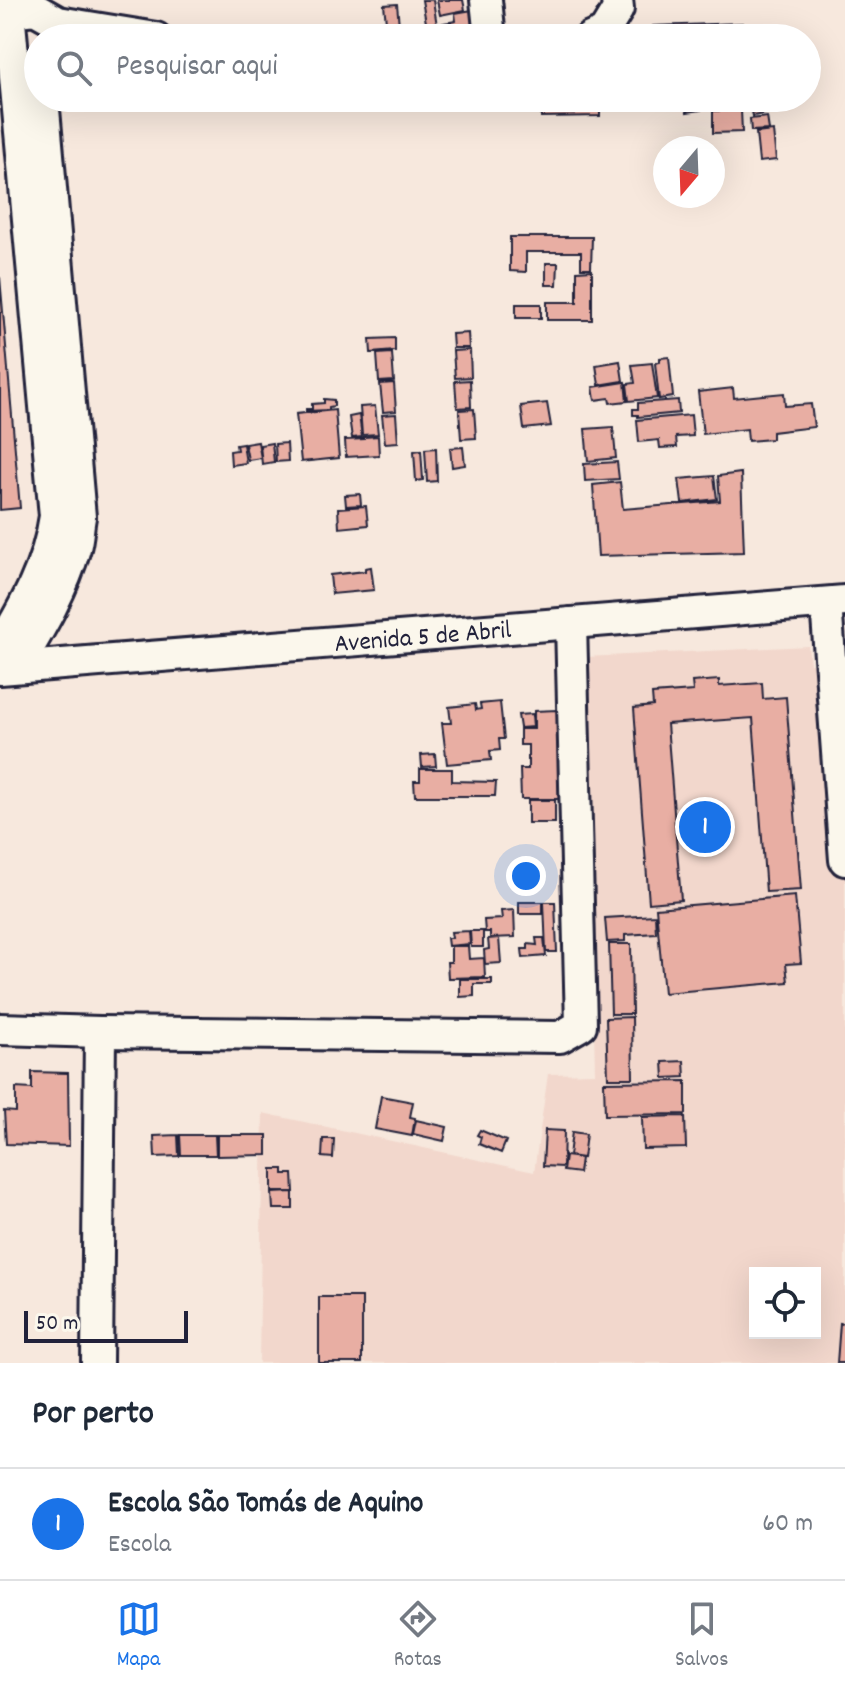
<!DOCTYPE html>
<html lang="pt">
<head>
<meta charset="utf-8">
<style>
	:root { --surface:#fff; --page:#f6f6f7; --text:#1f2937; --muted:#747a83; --line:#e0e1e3; --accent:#1a73e8 }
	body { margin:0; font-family:Dekko,sans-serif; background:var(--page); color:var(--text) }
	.controls { position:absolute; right:24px; bottom:24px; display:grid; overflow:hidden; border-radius:0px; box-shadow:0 8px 32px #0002 }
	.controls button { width:72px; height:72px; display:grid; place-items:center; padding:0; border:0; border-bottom:2px solid var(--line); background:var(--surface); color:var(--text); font:40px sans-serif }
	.compass { position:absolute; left:653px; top:136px; width:72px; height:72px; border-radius:50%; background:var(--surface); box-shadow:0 8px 32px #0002; rotate:199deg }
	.scale { position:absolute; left:24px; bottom:20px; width:164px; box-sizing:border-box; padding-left:8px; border:4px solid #22223b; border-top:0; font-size:22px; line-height:28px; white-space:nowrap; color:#22223b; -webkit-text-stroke:6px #fbf7ec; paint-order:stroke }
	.you { position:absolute; left:526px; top:876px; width:28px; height:28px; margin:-20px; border:6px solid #fff; border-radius:50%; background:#1a73e8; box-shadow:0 0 0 12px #1a73e833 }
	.badge { display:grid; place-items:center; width:52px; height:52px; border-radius:50%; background:var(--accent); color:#fff; font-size:26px; font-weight:700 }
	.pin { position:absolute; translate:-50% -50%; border:4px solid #fff; box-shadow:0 2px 8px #0006 }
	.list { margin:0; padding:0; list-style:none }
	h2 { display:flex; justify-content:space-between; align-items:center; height:104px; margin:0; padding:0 32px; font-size:34px }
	h2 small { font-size:26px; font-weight:400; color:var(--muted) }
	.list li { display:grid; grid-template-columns:52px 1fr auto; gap:24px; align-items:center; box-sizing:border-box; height:112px; padding:0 32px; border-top:2px solid var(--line) }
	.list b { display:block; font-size:30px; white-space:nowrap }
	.list p { margin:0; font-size:26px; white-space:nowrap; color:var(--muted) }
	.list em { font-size:26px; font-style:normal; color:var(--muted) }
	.icon { flex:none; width:44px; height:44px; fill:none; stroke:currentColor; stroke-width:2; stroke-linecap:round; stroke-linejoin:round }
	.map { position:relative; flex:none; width:845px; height:1363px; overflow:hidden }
	.search { position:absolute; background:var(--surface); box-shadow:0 8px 32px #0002; left:24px; right:24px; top:24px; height:88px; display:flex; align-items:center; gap:20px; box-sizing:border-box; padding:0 28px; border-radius:44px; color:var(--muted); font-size:30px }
	.sheet { height:216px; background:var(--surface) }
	nav { display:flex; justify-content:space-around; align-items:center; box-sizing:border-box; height:112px; border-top:2px solid var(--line); background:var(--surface); font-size:22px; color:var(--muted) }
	nav a { display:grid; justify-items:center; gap:4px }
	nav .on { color:var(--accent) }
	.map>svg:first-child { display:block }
</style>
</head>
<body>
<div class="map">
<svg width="845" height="1363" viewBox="0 0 845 1363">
	<rect width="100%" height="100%" fill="#f7e8dd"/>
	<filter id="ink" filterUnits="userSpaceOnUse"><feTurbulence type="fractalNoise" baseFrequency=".0125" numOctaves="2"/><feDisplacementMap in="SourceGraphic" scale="16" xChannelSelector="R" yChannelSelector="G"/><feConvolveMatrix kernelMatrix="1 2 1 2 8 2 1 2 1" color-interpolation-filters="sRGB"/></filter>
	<g filter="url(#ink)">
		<path fill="#f2d7cc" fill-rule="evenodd" d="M808,646L810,664L845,662V1363H259L263,1113L534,1172L548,1074L595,1073L586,657ZM755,1273H815V1333H755Z"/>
		<path fill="#e8aea3" stroke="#22223b" stroke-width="2" d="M422,0H433L438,32L428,34Z
			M437,0H463L465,10L440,15Z
			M397,4L399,25L409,24L411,37L388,38L384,5Z
			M478,9L481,28L445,33L443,23L456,21L455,13Z
			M743,23L744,38H653V26Z
			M490,98H517L518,106L491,108Z
			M541,98H600V116L541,117Z
			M686,98H699L701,110L687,112Z
			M712,98H741L742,107L712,108Z
			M749,98H766L768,113L753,116Z
			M741,110L742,132L713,133V111Z
			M767,117L769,130L751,131L750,119Z
			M773,131L776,160L759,162L756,133Z
			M510,237H592L591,268H581V252H526V272L510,271Z
			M546,263H558L557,285H546Z
			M592,270V320H547V302H577V271Z
			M0,277L20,508L0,510Z
			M516,304H541V318H516Z
			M468,333L469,348H453L452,334Z
			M395,338V351L371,353L370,339Z
			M470,350L471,377L455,378L453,351Z
			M392,353L394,381L379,382L377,354Z
			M669,357L673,397L659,399L655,363L660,362V358Z
			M620,361L623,381L599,385L596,365Z
			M652,363L657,398L629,401L627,384L635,383L632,365Z
			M470,380L471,407L457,408L455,381Z
			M625,382L627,401L610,403L609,398L595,400L593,387Z
			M394,383L396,411L383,412L380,384Z
			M733,388L734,398L784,393L785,406L811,404L814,427L772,432V439L748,441L747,429L703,434L698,392Z
			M324,399L334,400V406L329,407V410L306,411V409H312V404L324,403Z
			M678,400L679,413L638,417V415H633V409H638V403Z
			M547,403L551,426L524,429L521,406Z
			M375,406L378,434L362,435L360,407Z
			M474,409L476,438L461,439L459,410Z
			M335,410L339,458L301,462L296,414Z
			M396,414L398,442L385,443L382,415Z
			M359,415L362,437L352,438L349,417Z
			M691,415L693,436L676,437L677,447L660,448L659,440L639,442L637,420Z
			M613,427L616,458L588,461L585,429Z
			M378,436L379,455L346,457L345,440L364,439V437Z
			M258,442L261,458L248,460L245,444Z
			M272,443L274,462L262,464L260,445Z
			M287,443L288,461L276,462L275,444Z
			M243,444L246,463L231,465L230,451L237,450L236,445Z
			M463,447L465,465L452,467L450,448Z
			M436,448L437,481L427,482L425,449Z
			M421,450L423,480L416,481L414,451Z
			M617,462L619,479L585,481L584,464Z
			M741,473L744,552L598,556L593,485L620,482L623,509L720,501L718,476Z
			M714,476L717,499L682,503L679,479Z
			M360,494L361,505L346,506L345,495Z
			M366,506L368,525L339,528L338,508Z
			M371,567L374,590L332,594L330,575L365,571V568Z
			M719,680V686L762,683L763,699L786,697L801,890L766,892L753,718L667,724L681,900L649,903L634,708L653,706L652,694L693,691L692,682Z
			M500,702L504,739H499L500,750L490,751L491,760L447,764L442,723H451L449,707L475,704L476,710L481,709L480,704Z
			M557,710L559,799H521L520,769H528V745H520V729H534V711Z
			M532,714L533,727L520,728L518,715Z
			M435,754L436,766L422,767L421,755Z
			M420,769H452V781L496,782L495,796H415L414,781H420Z
			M528,800H555V823H528Z
			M795,896L801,963L786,964L788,982L664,993L656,908Z
			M519,902H543V914H519Z
			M544,902H555L557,952H546Z
			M514,910L515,937L490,938V932H485L484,920L502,919L501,911Z
			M655,915L656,933L625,935V941L607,942L605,918Z
			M469,931L470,944L448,946L447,938H452L451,932Z
			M470,931H483V947H471Z
			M499,938L501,963L485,964L484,950L489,949L488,939Z
			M536,938H544L546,956L523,958L522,949H528V944L537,945Z
			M609,944H631L632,1014H611Z
			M451,946H468L469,959L484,958L485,977L448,978L447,962H451Z
			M460,979H492V984H474V996L460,997Z
			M632,1017L633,1078H608L606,1018Z
			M684,1061L685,1077L664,1078L663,1062Z
			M32,1072L68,1073L69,1146L6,1144L4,1111L16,1112V1088L32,1089Z
			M686,1081V1114L605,1115L604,1082Z
			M381,1096L413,1102L410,1117L415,1118L412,1136L375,1129Z
			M685,1116L686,1148L643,1149L642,1117Z
			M416,1120L447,1127L444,1141L413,1134Z
			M480,1130L506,1141L501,1153L479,1144L481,1137L477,1135Z
			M545,1130L564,1131L563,1167L543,1166Z
			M572,1132L586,1134L583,1158L569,1156Z
			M178,1135L179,1156L155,1157L154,1136Z
			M180,1135H215L216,1155H181Z
			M217,1135H267V1155L217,1156Z
			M323,1139H334L333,1158L322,1157Z
			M565,1156L581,1158L579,1173L563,1171Z
			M272,1169H283V1174H293L294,1192H272Z
			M293,1192V1209H273L272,1193Z
			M319,1297H362V1363H319Z
			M840,1323L845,1324V1363H837Z"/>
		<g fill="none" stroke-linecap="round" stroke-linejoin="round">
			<g stroke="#22223b" stroke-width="36">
				<g id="minor">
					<path d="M486,0L490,38"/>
					<path d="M0,13L35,9L58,22L156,38"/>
					<path d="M590,38L604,32L618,9L617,0"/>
					<path d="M826,603L845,860"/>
					<path d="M0,648C25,606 48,566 55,516L8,0"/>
					<path d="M17,667C39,630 63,591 75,548C78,538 78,527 80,517L43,98"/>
					<path id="s1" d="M0,669L845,601"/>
					<path d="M0,1029L100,1032L560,1037L581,1025L571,623"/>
					<path d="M97,1363L100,1032"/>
				</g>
			</g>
			<use href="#minor" stroke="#fbf7ec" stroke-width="30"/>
		</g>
	</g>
	<g text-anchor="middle" stroke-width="6" stroke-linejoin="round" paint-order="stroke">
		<g font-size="26" fill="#22223b" stroke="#fbf7ec">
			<text dy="9" stroke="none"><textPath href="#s1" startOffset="424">Avenida 5 de Abril</textPath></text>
		</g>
	</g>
</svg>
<div class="controls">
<button><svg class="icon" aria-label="locate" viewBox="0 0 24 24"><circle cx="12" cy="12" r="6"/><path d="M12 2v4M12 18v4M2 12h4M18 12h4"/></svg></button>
</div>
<svg class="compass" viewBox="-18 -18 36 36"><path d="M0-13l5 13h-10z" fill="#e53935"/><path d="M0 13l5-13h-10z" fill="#747a83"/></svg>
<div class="scale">50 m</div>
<div class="you"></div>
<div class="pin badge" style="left:705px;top:827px">1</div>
<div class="search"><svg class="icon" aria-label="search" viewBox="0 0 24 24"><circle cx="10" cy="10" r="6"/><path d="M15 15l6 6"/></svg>Pesquisar aqui</div>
</div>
<section class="sheet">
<h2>Por perto<small></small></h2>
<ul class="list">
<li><span class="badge">1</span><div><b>Escola São Tomás de Aquino</b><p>Escola</p></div><em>60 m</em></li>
</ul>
</section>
<nav>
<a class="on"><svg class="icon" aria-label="map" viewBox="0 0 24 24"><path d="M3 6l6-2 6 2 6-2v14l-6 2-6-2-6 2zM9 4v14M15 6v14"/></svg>Mapa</a>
<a><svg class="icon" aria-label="directions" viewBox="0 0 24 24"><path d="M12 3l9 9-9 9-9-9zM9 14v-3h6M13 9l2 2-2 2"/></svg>Rotas</a>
<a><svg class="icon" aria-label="saved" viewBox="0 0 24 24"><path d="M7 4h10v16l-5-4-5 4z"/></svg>Salvos</a>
</nav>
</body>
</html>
